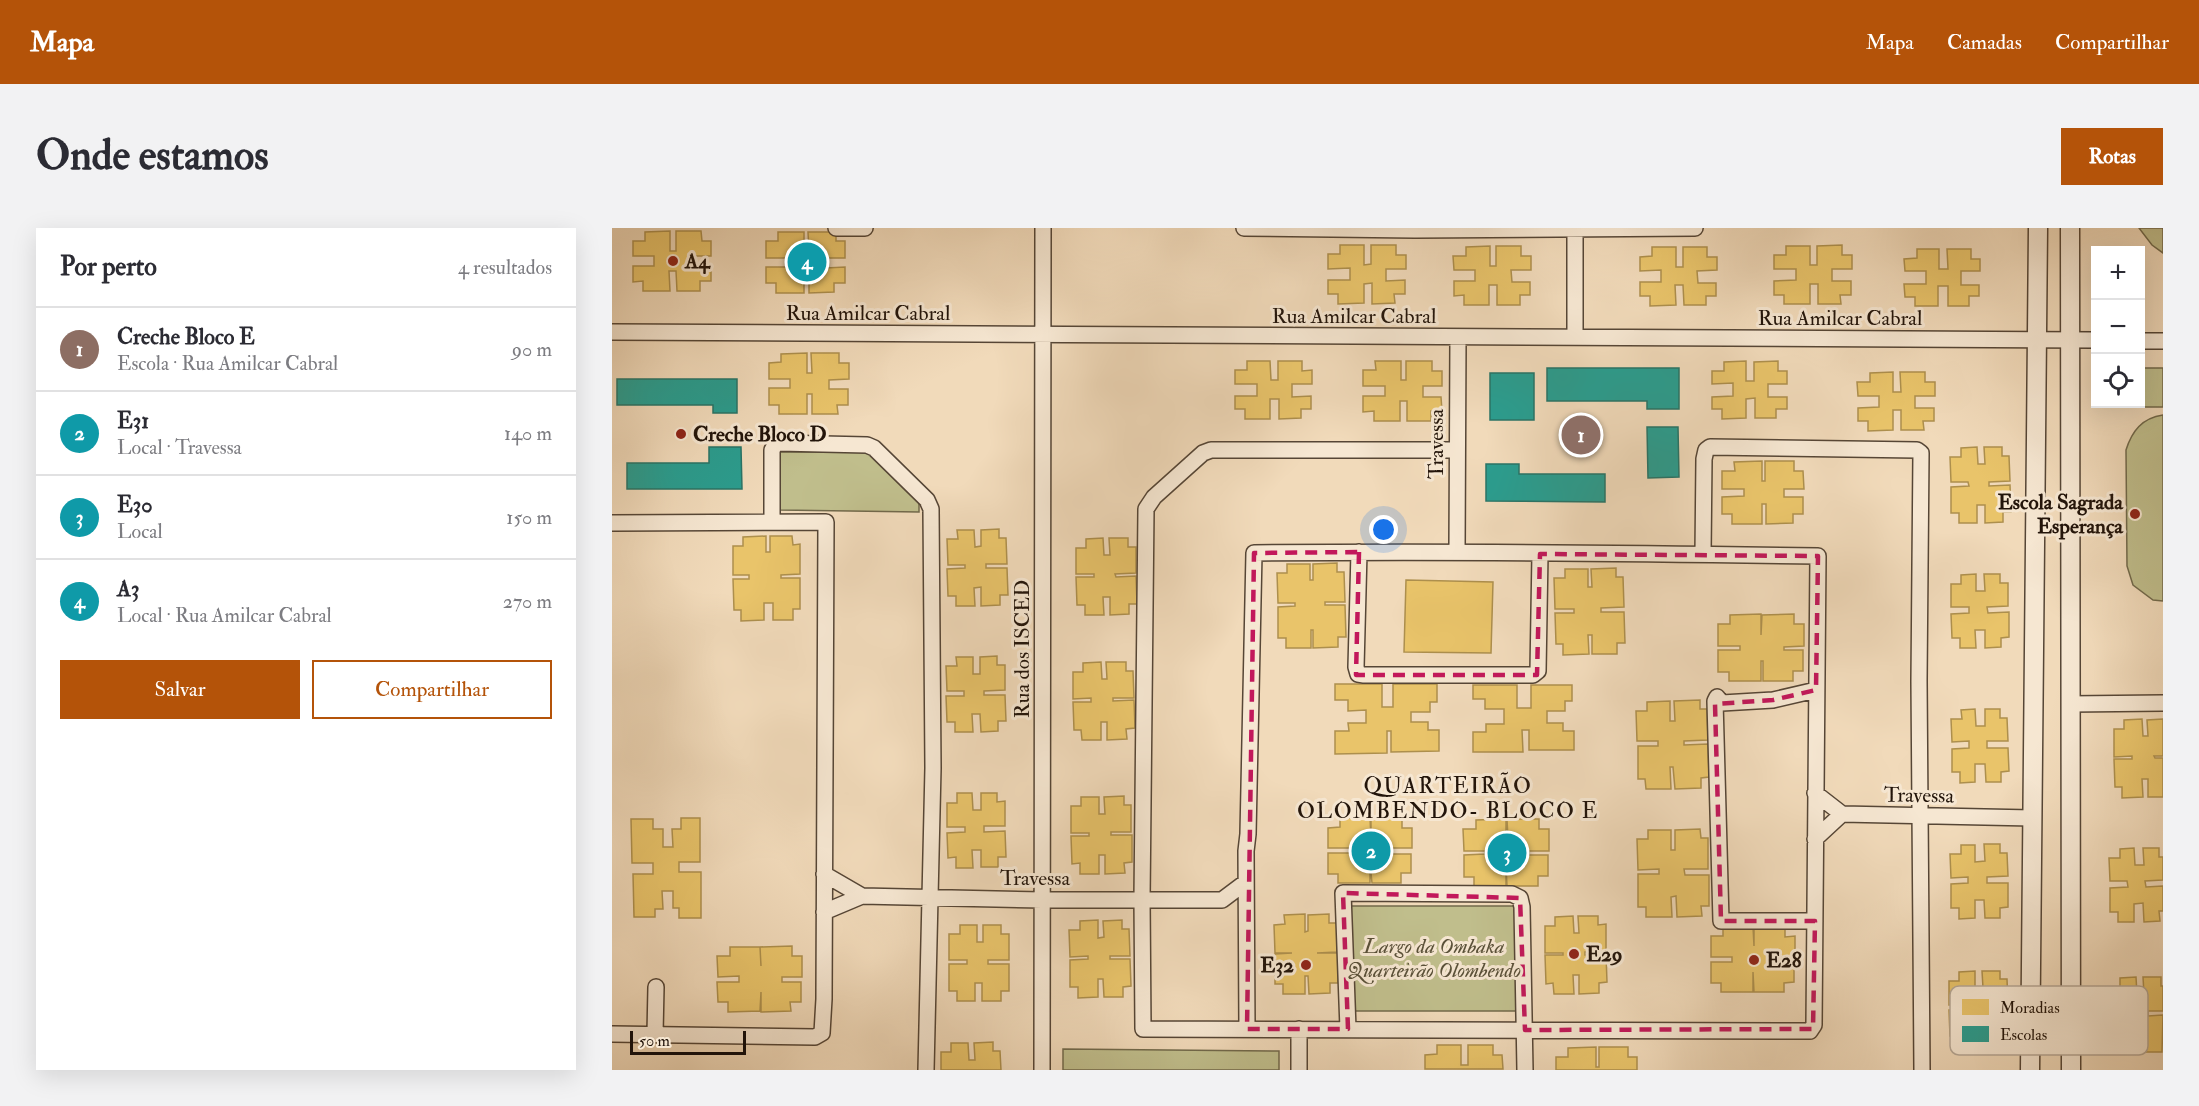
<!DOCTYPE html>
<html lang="pt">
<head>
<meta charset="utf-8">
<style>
	:root { --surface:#fff; --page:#f2f2f3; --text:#2b2b33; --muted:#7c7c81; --line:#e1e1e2; --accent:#b45309 }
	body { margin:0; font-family:"IM FELL Double Pica",serif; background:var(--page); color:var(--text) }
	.controls { position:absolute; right:18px; top:18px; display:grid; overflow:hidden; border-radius:0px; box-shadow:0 6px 24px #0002 }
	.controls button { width:54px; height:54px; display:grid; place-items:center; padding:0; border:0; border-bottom:2px solid var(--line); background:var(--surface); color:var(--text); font:30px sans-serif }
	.scale { position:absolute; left:18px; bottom:15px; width:116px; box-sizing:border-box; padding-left:6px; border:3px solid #22140a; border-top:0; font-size:16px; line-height:21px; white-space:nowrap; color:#22140a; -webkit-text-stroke:4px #f6e7d2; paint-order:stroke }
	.you { position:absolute; left:772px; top:302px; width:21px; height:21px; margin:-15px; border:4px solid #fff; border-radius:50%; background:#1a73e8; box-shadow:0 0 0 9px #1a73e833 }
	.badge { display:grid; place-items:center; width:39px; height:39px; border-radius:50%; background:var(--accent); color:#fff; font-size:20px; font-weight:700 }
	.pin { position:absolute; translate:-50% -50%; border:3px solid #fff; box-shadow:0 2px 6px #0006 }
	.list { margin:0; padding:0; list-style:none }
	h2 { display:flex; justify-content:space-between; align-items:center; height:78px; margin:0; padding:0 24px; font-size:26px }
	h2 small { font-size:20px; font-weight:400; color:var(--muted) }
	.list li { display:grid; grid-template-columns:39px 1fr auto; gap:18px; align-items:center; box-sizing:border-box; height:84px; padding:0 24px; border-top:2px solid var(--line) }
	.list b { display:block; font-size:22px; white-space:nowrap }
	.list p { margin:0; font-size:20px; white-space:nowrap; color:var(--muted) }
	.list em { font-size:20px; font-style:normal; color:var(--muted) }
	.actions { display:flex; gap:12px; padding:18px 24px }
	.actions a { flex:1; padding:14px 0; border:2px solid var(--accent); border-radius:0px; text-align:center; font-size:21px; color:var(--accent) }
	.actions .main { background:var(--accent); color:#fff }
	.icon { flex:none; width:33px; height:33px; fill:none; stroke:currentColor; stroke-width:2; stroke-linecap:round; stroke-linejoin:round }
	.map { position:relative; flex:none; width:1551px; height:842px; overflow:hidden; border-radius:0px }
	header { display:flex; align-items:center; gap:36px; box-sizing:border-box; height:84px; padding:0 30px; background:var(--accent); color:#fff }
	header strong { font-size:28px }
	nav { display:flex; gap:33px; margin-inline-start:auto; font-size:21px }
	.intro { display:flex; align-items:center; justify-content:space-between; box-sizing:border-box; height:144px; padding:0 36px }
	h1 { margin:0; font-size:42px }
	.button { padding:15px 27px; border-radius:0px; background:var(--accent); color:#fff; font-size:21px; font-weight:700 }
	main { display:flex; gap:36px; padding:0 36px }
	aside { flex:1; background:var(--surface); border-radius:0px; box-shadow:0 6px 24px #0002 }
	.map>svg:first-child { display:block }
</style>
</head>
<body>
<header>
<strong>Mapa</strong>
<nav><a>Mapa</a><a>Camadas</a><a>Compartilhar</a></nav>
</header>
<div class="intro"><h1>Onde estamos</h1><a class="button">Rotas</a></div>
<main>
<aside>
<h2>Por perto<small>4 resultados</small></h2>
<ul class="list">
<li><span class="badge" style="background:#8d6e63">1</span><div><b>Creche Bloco E</b><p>Escola · Rua Amilcar Cabral</p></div><em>90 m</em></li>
<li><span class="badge" style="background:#0f9aa8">2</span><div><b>E31</b><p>Local · Travessa</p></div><em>140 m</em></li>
<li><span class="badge" style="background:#0f9aa8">3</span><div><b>E30</b><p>Local</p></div><em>150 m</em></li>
<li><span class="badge" style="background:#0f9aa8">4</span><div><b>A3</b><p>Local · Rua Amilcar Cabral</p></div><em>270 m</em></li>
</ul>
<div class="actions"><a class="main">Salvar</a><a>Compartilhar</a></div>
</aside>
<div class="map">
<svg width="1551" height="842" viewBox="0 0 1551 842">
	<rect width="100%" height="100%" fill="#f1daba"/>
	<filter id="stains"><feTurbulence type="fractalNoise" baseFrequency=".00333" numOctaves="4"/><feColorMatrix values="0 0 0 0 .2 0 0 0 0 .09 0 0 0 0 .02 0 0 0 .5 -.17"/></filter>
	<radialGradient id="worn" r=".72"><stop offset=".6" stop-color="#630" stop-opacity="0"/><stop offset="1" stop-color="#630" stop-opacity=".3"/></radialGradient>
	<path fill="#c0be8c" stroke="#71694b" stroke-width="1.5" d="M1527,0H1551V25L1540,17Z
		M1529,140H1551V179H1522V176H1528Z
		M1551,187V373L1541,372L1521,357L1515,338L1514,222C1520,203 1530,190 1551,187Z
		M165,224H258L307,272V284L168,282L164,278Z
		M739,678H905V783H740Z
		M451,821L667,823V842H451Z"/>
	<path fill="#e9c46a" stroke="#ad8f4d" stroke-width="1.5" d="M58,3V23H64V3H89L90,13H99V28H80V39H99V53H88V63H65L64,43H57L58,63H31V53L21,54V38H42V28H21V13H33V4Z
		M166,4H192V23H197L196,4H224V13H233V30H214V40L233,39V55H222V64L197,65V44L192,45V65H164V55H154V39H175V30H154V13H166Z
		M728,17H752V37L759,36V17H784V27H794V41H774V53L793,52V66H782L783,75L760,76V55L752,56V75L726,76V66H716V52H738V40L716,41V26H728Z
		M1230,17V27H1240V41H1220V53H1239V67H1228L1229,76H1206V56H1198V76H1172V67H1162V53L1184,52V41H1162V27H1174V18H1198V37H1205V18Z
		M878,18V38H884V18H909V28H919V42H899L900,54H918V67H908V77H885V57H877V77H852V67L842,68V53H863V42H842L841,28H854V19Z
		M1040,19H1064V39H1071V19H1095V29H1105V42L1085,43L1086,55H1104V68H1094V77H1072L1071,57H1063L1064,77L1038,78V68H1028V54H1049V42L1028,43V29L1040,28Z
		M1305,21H1327V41H1336L1335,21H1359V31H1368V43H1349V57H1367V68H1357V78H1336V58H1326V78H1303V69H1293L1292,56H1314V43H1293L1292,31L1305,30Z
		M195,125V145H200L199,125H227V135H237V151L217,152V161H236V177H225L226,186H200V166H195V186H167V177H157V160H178V151H157V135L169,134V126Z
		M635,133H658L659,152H666V133H690V143L700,142V156H680V169L699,168V181H689V190L667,191V171H658V191H633V181H623V168H645V156H623V142H635Z
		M763,133H789V152H794V133H820V143H830V158H811V169H829L830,183H819V193H795V173H788V193H762V183L751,184V168H773V158H751V142H764Z
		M1134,133V153H1142V134L1166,133V143H1175V156H1156V169H1175V181H1164V190H1143V170L1134,171V190L1110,191V181H1100V169L1121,168V155L1100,156V143H1112V134Z
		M1281,144V164H1289L1288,144H1313V154H1323V168H1303V180H1322V193H1311L1312,202H1289V182H1281V202L1256,203V193H1246V180L1267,179V168H1246L1245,154H1258V145Z
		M1365,219L1366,236H1373L1372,219H1390V228H1397L1398,253L1377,254V258L1398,257L1399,284H1391V294L1373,295V277H1365V295H1347V285H1339V259L1357,258L1356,254H1339L1338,229H1349V220Z
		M1150,233V253H1153V233H1182V243H1191L1192,261H1172V269H1191V286H1181V295L1154,296V276H1150V296H1120V286H1110V269L1132,268V261H1110V243H1123L1122,234Z
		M387,301V310H394L395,336H374V340H395L396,367H388V377L369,378V359L362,360L363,378H344V368H336L335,341L353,340V337H336L335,311H346L345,302H362L363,319L369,318V302Z
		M154,308V324H158V308H180L181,317L188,316V346L169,347V350H188V381H181V392H161V375H152V392L129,393V382H122L121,351H137V347H121V318H131V309Z
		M491,310L492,327H498L497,310H516V319H524V345L503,346L504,349L524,348L525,376H517V386L498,387V369H491L492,387H473V377H465L464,349H482V346H464V320H474V311Z
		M725,335V344H732L733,374H713V377H733L734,409H726V419L701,420V402H699V420H674V410H666V379L683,378V375H666L665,345H675V336H698V352H701V336Z
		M1004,340V349H1011L1012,379L989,380V384H1012L1013,415H1005V426H980V407H976L977,426L951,427V416H944L943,385H962V381H943L942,350H953V341H976V359H980L979,341Z
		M1364,346V363H1373L1372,346H1388V355H1396V378L1375,379L1376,385L1397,384V409L1389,410V419L1373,420V402H1363L1364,420H1348V410H1340L1339,386L1357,385V379H1339V356H1349V347Z
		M794,352L881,354L879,425L792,424Z
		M1149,386V407L1150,387L1182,386V396H1192V418L1172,419V422H1191V443H1181V453H1151V433H1149V453H1117V444H1106V422H1128V418H1106V396H1118V387Z
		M385,428V437H393V462L372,463V467H393L394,493H386V503L369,504L368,486H360L361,504H343V494H335L334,468H352V463H335L334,438H345L344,429H361V446H368V429Z
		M489,434L490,451H495L494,434H514V443H521L522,470H501V473L522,472L523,500L514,501L515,511L495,512V494H489V512H470L469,502H462L461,474H479V470L461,471V444H471V435Z
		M723,456H770V479H781V456H825V474H818V484H799V494H816V502H827V523L779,524V503H775V525L723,526V503H737L736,495H754V482L736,483V472H723Z
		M861,457H905V480H919V457H960V473H953V483H935V495H951V503H962V522H917V502H910L911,524H861V504H874V496H892V481H873V471H861Z
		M1088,472V481H1095L1096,512L1072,513V517L1096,516L1097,549L1089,550V560L1063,561L1061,539H1058L1059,561H1034L1033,551H1026V518H1046V513H1025L1024,483H1035V474L1058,473V493H1063L1062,473Z
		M1363,481L1364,498H1373V481H1388V490H1395L1396,513H1375V520H1396L1397,543L1389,544V554H1374L1373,536H1363V554L1348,555V544H1340V521L1357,520V513L1340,514L1339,491H1350L1349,482Z
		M1530,491L1531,508H1536L1535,492L1551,491V528H1542L1543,530H1551V569H1536V551H1530L1531,569L1510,570V559H1503L1502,531H1520V528L1502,529V501H1512V492Z
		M345,565H360L361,582H369V565H385V574L393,573V598H372V604L393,603L394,629H386V639H369V622H360L361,640H344V629L336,630L335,605L353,604V599H335V575H345Z
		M512,568V577H519V604H499V607H520V634L512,635L513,645L493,646V627H487V646H468V635L460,636L459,608H477V605H459V578H469V569H487V586H493L492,569Z
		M69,590H88V634H67V644H89V690H67V680H61V663H50L51,681H43V689H22L21,646H41V635H20L19,591H41V601H51V619H61L60,601H69Z
		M728,590H758L759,610V590H790V600H800V620H780V626H799V645H789V655H760L758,635V655H726V646H716V625H738V620H716V600L728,599Z
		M894,591V611H896L895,591H927V601H937V623H917V627H936V648H926V658H895L894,638V658H862V649H852V627L873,626V623H852L851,601H864V592Z
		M1088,601L1089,610H1096V641H1072L1073,647H1097V678H1089L1090,688L1065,689L1064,668L1059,669L1060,689H1034V679H1026V646H1047V641L1026,642L1025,611H1036V602H1059V622H1063V602Z
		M1372,616H1388V625H1395L1396,648L1375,649V655H1396V679L1388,680V690H1373L1372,672H1363V690L1347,691V680H1339V656L1356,655V649L1339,650L1338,626H1349V617H1363V634L1373,633Z
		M1522,620L1523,637H1532L1531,620H1547V629H1551V652L1533,653L1534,659L1551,658V683H1547L1548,693L1532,694L1531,675L1522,676V694H1506V684H1498V660L1516,659L1515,653H1498L1497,630H1508V621Z
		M693,686V704L696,703V687L717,686V695H725V724L705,725H726V755H718V765L697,766L696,748H693V766H671V756H663V726L680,725H663L662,697L673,696L672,687Z
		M961,688L962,705H967L966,688H986V697L994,696V723L973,724V727L994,726L995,754L987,755V765L967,766V747H961L962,766H942L941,755L934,756L933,727H951V725H933V698H943V689Z
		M486,692V710L492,709L491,693L510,692V701H517L518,728H498V731H518L519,758L511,759V769H492L491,751H486V769L466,770V759H458V732L476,731V728L458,729L457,702H468V693Z
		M348,697H365V714H371V697H389V706H397V732H376V736H397V763H389V773H370V755H363V773H345V763H337V736H355V732H337V706H348Z
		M1111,699H1141L1142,718V699H1173V709L1183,708V729H1163V735H1182V754L1172,755V764H1142L1141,744V764H1109V755H1099V734H1120V729H1099V708H1111Z
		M180,718V728H190V749H170V754H189V774H178L179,783L149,784V764L148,783L116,784V774H106L105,754H127V748L106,749L105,728H118V719H148L149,738L148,719Z
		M1363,743V760H1371L1370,743H1388V751H1395L1396,776L1375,777V782L1396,781V807L1388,808L1389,818H1371V800H1363V818L1346,819L1345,808H1338L1337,782H1355V777H1337V753H1347V744Z
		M1524,749L1525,766H1532L1531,749H1549V758H1551V783H1536V788L1551,787L1550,824H1532V806H1524V824L1507,825L1506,814H1499L1498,789L1516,788V783L1498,784V759H1508V750Z
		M381,814V823H388L389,842H329V824H339V815H356L357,832H363L362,815Z
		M825,817H849V837H856V817H881V827H890L891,841H813V827L825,826Z
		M984,819V839H987V819H1016V829H1025V842H944V829H956V820Z"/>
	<path fill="#2a9d8f" stroke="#287467" stroke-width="1.5" d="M935,140H1067V181H1035V173H935Z
		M878,145H922V192H878Z
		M5,151H125V185H101V177H5Z
		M1035,199H1066L1067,249L1036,250Z
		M97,219H129L130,261H15V235H97Z
		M874,236H907V246H993V274L874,273Z"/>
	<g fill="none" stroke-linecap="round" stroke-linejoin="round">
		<g stroke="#564636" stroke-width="18">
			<path id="minor" d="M224,0H253
				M632,0L803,2L1083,0
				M963,0V108
				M0,104L1484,112
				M1528,113H1551
				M160,294V222L163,217L167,215L255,217L262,220L315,272L319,281L321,540L314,842
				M0,295L214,294L212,771L210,805L203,809L0,806
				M845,323L846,110
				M747,324L744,439L746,446L752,447H921L926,443L928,326
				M1091,326L1092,231L1094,222L1098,219L1305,222L1309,225L1307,453L1310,842
				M1458,476L1551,475
				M1203,565L1230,586
				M1203,611L1230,586L1420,590
				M212,646L250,668L430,672H610L634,654
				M212,684L250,668
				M1203,693H1109L1103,473L1105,469L1110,475L1161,472L1204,462
				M635,801L634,623L636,606L642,325C830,323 1018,325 1206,328L1202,797L1198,803L531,801L530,671L534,281L542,269L591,225L599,222H844
				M687,801V842
				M736,801L731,665L900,666L908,670L910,679L913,842
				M43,806L44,759
				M430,842L431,0"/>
		</g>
		<g stroke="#564636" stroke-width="21">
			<path id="tertiary" d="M1458,0L1459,842
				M1418,842L1426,0"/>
		</g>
		<use href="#minor" stroke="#f6e7d2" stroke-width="15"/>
		<use href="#tertiary" stroke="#f6e7d2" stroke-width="18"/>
	</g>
	<path fill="none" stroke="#c2185b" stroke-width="4.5" stroke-dasharray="12 8" stroke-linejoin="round" d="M747,324L744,447H925L928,326L1206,328L1204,462L1161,472L1103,476L1109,693H1203L1201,801L913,802L908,670L731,665L736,801H635L642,325Z"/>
	<g fill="#8f2418" stroke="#f6e7d2" stroke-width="2">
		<circle cx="61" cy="33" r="6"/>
		<circle cx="69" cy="206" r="6"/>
		<circle cx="1523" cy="286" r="6"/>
		<circle cx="962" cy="726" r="6"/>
		<circle cx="1142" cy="732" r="6"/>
		<circle cx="694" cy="737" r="6"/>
	</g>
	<g text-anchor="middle" stroke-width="6" stroke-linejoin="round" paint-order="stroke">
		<g font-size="21" font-weight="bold" fill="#22140a" stroke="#f6e7d2" text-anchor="start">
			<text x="73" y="40">A4</text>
			<text x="81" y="213">Creche Bloco D</text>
			<text x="1511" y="281" text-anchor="end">Escola Sagrada<tspan x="1511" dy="24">Esperança</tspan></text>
			<text x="974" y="733">E29</text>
			<text x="1154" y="739">E28</text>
			<text x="682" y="744" text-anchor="end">E32</text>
		</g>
		<g font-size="21" fill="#22140a" stroke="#f6e7d2">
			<text x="256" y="92">Rua Amilcar Cabral</text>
			<text x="742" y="95">Rua Amilcar Cabral</text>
			<text x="1228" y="97">Rua Amilcar Cabral</text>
			<text transform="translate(824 216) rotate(-90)" y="7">Travessa</text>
			<text transform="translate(410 421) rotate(-90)" y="7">Rua dos ISCED</text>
			<text transform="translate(1307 567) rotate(1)" y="7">Travessa</text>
			<text x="423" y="657">Travessa</text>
		</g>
		<g font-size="21" font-style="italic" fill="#595038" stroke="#f6e7d2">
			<text x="822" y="725">Largo da Ombaka<tspan x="822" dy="24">Quarteirão Olombendo</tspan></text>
		</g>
		<g font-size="22" letter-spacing="1.5" fill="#22140a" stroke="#f6e7d2">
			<text x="836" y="565">QUARTEIRÃO<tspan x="836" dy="25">OLOMBENDO- BLOCO E</tspan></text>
		</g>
	</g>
	<rect x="1338" y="758" width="198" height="69" rx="9" fill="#f6e7d2" stroke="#b6a896" stroke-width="1.5"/>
	<rect x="1350" y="771" width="27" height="16" fill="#e9c46a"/>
	<rect x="1350" y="798" width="27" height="16" fill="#2a9d8f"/>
	<g font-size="16" fill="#22140a">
		<text x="1388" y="785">Moradias</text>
		<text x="1388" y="812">Escolas</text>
	</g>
	<rect width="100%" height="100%" filter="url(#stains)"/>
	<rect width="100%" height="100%" fill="url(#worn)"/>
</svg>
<div class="controls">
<button>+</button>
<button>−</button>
<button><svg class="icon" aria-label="locate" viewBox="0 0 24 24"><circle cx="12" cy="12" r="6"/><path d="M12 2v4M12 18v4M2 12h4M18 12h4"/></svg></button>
</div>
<div class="scale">50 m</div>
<div class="you"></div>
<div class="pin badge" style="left:969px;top:207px;background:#8d6e63">1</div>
<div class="pin badge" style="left:759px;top:623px;background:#0f9aa8">2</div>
<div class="pin badge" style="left:895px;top:625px;background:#0f9aa8">3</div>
<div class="pin badge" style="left:195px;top:34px;background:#0f9aa8">4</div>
</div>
</main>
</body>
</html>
